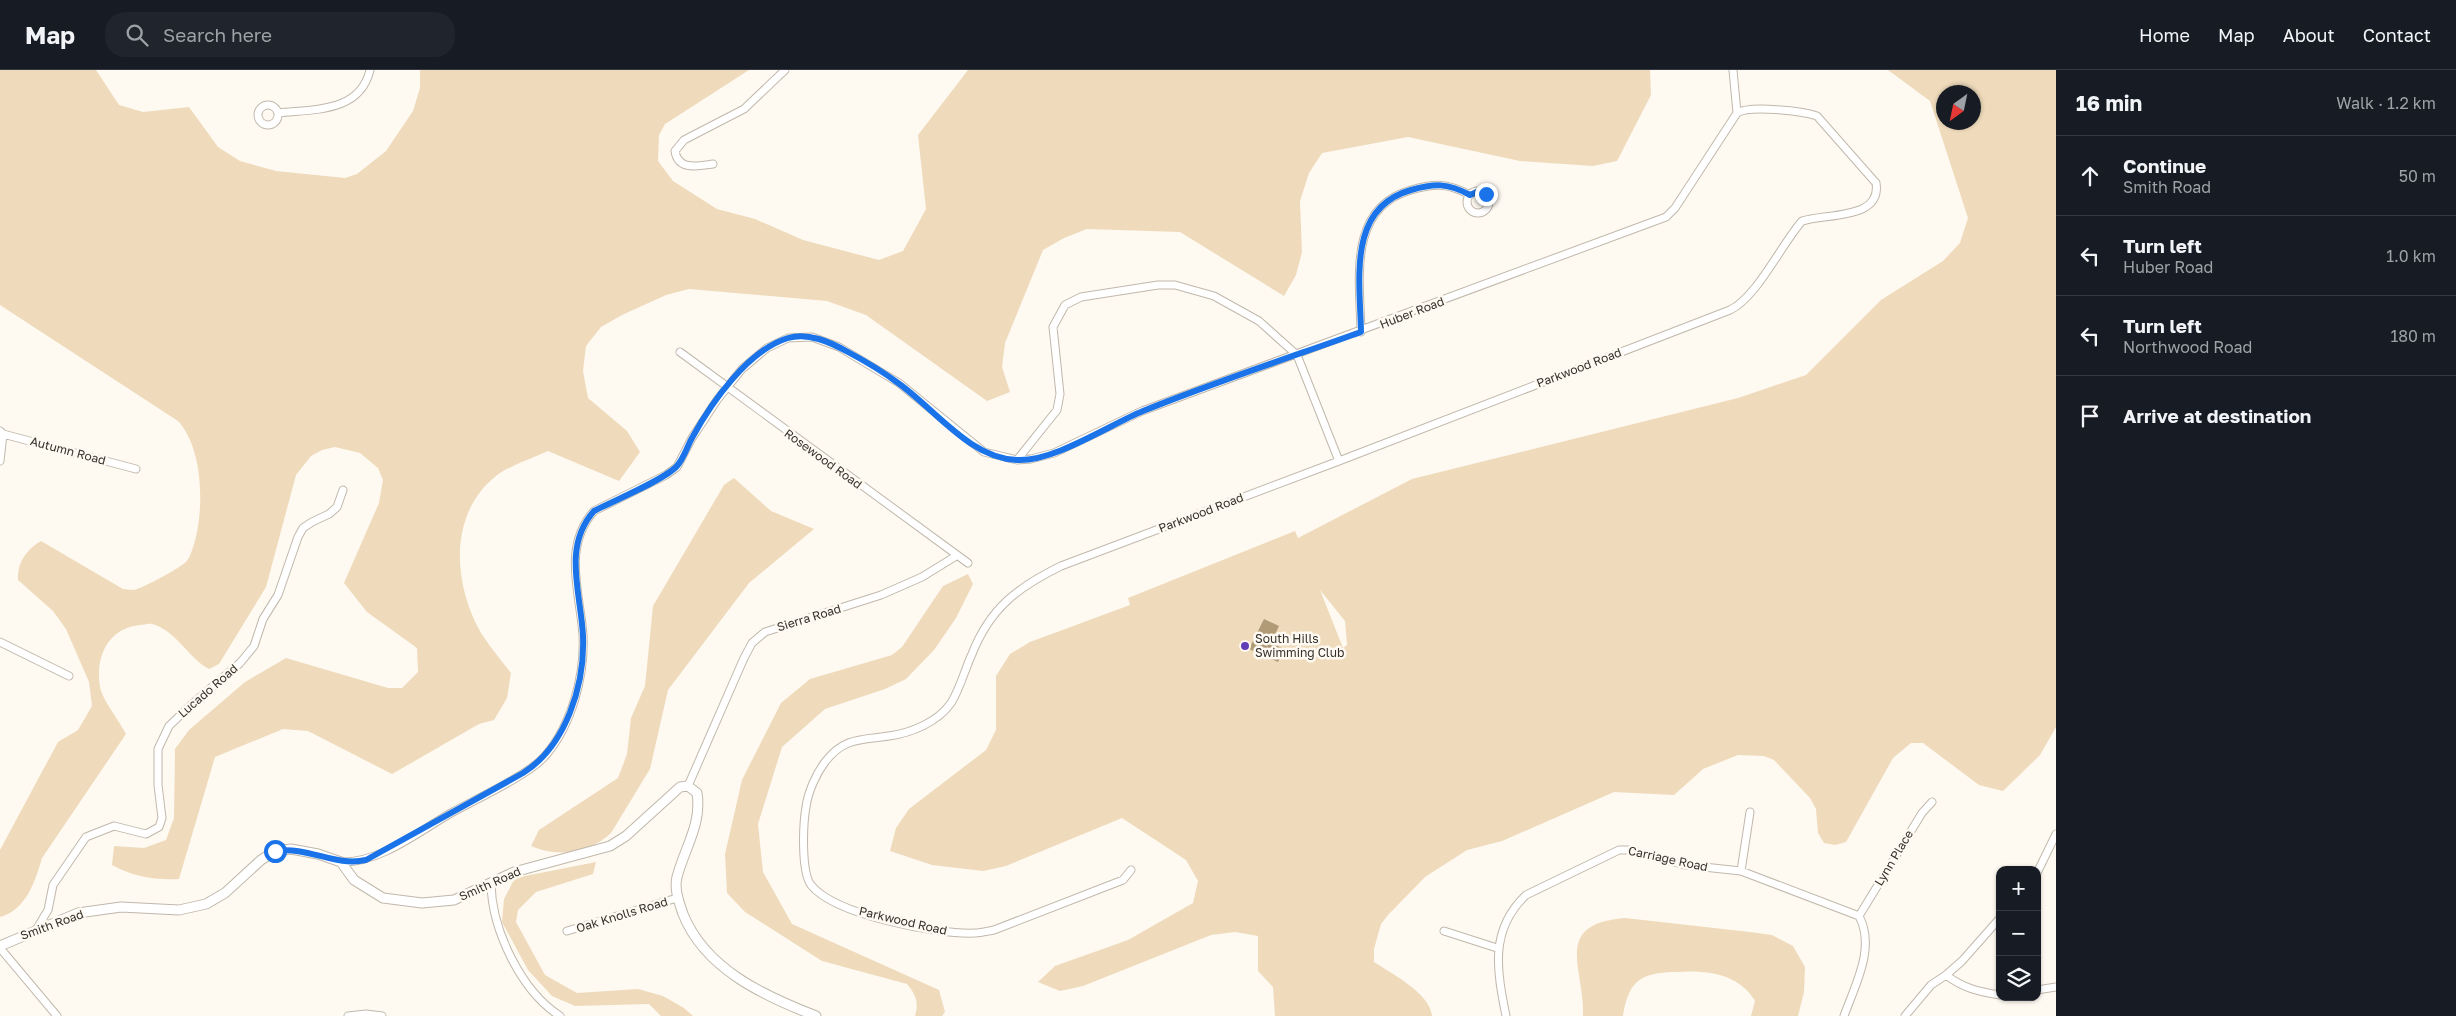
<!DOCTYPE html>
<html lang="en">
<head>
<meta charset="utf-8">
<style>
	:root { --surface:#171b24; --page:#20242c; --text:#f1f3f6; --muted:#9ea1a6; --line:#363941 }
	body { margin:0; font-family:"Golos Text",sans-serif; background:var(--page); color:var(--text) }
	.controls { position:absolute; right:15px; bottom:15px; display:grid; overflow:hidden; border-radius:10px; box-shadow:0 1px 4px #0004 }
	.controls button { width:45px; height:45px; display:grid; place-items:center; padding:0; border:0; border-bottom:1px solid var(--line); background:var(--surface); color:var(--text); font:25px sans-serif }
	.compass { position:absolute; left:1936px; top:15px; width:45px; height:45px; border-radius:50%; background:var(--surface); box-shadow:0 1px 4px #0004; rotate:213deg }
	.stop { position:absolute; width:15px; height:15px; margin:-11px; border:4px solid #1a73e8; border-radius:50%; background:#fff }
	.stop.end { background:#1a73e8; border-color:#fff; box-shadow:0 1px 5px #0008 }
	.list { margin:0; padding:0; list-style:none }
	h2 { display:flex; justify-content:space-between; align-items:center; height:65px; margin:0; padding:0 20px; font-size:21px }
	h2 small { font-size:16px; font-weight:400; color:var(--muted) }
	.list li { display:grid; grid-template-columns:32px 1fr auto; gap:15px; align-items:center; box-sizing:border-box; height:80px; padding:0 20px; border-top:1px solid var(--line) }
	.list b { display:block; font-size:19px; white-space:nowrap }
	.list p { margin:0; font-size:16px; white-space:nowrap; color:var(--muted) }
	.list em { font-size:16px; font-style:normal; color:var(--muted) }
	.icon { flex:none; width:28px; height:28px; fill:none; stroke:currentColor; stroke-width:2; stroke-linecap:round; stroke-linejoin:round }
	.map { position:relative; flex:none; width:2056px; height:946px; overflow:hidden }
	header { display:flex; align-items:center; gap:30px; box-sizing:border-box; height:70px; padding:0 25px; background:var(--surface); border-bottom:1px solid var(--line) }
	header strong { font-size:24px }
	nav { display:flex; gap:28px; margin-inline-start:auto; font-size:18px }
	.search { width:350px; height:45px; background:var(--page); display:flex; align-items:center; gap:12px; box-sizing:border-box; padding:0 18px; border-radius:20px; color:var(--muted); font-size:19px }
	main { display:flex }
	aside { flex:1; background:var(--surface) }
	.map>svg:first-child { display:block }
</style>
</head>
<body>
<header>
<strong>Map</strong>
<div class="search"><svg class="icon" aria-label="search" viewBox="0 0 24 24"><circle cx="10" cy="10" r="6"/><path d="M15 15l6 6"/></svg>Search here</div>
<nav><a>Home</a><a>Map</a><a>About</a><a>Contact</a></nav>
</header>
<main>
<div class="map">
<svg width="2056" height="946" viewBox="0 0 2056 946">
	<rect width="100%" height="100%" fill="#fef9f1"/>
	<path fill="#efdbbb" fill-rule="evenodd" d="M0,0H96L119,35L143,42L189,37L218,77L240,91L276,101L345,108L357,104L386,81L413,41L420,18V0H749L665,54L659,65L658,91L673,111L717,139L755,149L803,170L879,190L903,181L926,139L918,65L968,0H1650L1651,25L1617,91L1593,96L1520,91L1408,67L1322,83L1309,103L1300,131L1302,182L1296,205L1284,226L1180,162L1087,159L1064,168L1043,180L1005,273L1002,297L1010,322L987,331L866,245L827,231L689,219L666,225L622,245L601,257L586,276L583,301L588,328L627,361L640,382L619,411L548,381C531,389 510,395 496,406C448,444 453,514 481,563C490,577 501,590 511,603L507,628L494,650L479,654L392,704L308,661L283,659L215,687L179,809C153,810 135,807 112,795L114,776L144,778L166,770L174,748L175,679L189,660L245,612L286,588L388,618H402L418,602L417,578L367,542L344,513L379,433L383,410L378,398L360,383L335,377L322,380L311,386L296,405L266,517L219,594L209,599C188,588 176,560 152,554C149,553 143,555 140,555C108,558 95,587 100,617C102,629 120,652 126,664L42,788C35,812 26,840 0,847V780L58,672L78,660L92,636L89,612L66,559L53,541L18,510C17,493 26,480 41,471L123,519C126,519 131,520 134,520C143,518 174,501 182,495C186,493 190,487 191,483C205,448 205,380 178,351L0,235Z
		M1888,0H2056V657L2040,685L2003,721L1979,715L1923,673H1911L1893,688L1846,772L1835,775L1824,773L1818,763L1816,739L1810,728L1774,690L1764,686L1738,685L1703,699L1674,725L1614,722L1502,771L1467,780L1425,807L1388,845L1381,854L1374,879V892C1392,904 1430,923 1432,946H1275L1273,917L1258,901V866L1235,862L1211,865L1083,916L1060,921L1038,912L1055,896L1128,870L1193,833L1198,811L1186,790L1122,748L1006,796L983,801L932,795L890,781L896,758L909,739L986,680L996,660V606L1010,584L1030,572L1130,535L1128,528L1295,461L1298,468L1412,409L1738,328L1806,305L1881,230L1943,191L1960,173L1968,148L1930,31ZM1944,22H1974V52H1944ZM1320,520L1345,551L1347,575L1343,578Z
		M734,408L771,441L814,459L749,513L668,620L650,699L611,763C590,783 557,788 531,776L539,760L618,708L627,684L631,648L645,616L653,536L724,415Z
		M968,504L973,514L956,548L934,580L906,609L885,619L825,639L782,677L758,754L763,802L792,854L939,920L945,942L942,946H915C919,932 916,925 907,914L822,891L745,842L727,823L725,784L742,710L781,633L810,609L892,585L902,577L943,516Z
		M596,792L593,804L536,822L518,840L516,852L545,905L577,923L638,919L663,926L684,938L693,946H661L649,934L575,936L552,926L528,900L502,852L504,829L515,808Z
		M1625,848L1750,862L1772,865L1793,876L1805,897L1804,922L1798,946H1751L1755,931C1739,903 1705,900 1676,902C1666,902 1650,903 1641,909C1629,916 1625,933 1623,946H1583C1585,899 1551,854 1625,848Z"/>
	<path fill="#b19b77" d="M1264,549L1279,556L1271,573L1284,579L1278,592L1249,579Z"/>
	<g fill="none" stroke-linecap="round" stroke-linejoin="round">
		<g stroke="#c0b8ab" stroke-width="9">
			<path id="minor" d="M1733,0L1737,43
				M258 45a10 10 0 1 1 20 0a10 10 0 1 1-20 0Z
				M278,43C313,39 360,43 370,0
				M713,94C698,96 678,101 675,81L684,70L744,39L785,0
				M1467 132a11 11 0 1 1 22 0a11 11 0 1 1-22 0Z
				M1361,262C1360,210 1347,138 1411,120C1435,113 1448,113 1470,125
				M680,282L968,493
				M0,361L3,364L136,399
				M1017,390L1057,340L1060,324L1053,257L1065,235L1081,227L1158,215H1175L1214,226L1259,251L1297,285L1339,391
				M0,391L3,364
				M0,572L69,606
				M688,716L744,588L752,573L765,562L881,525L922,507L956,486
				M341,792C380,793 418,762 451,743C474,730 529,705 545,686C572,655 585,605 583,565C580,523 562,477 594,441L666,405L677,397L692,368L717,330L742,299L767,278L788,268L812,267L839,277L899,313L984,382L1017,390L1031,389L1054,383L1142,341L1666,147L1675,138L1737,43
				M1131,800L1123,810L994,860C988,861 981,863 975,863C938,865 835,845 811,815C801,802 803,754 806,737C808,722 816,704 825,692C844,667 862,670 889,666C911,663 938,652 951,633C960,619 965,599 972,584C990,538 1018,517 1061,496L1339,391L1730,240C1757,227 1781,175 1802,151C1826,143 1882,150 1876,113L1817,46C1802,41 1750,35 1737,43
				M1741,801L1750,742
				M2037,803L2056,764
				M491,814C492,860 521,921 560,946
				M1859,846L1922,743L1932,732
				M36,860L48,840L53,815L86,767L114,756L146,764L159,757L162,748L158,715V679L169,656L191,635L240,593L254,576L263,549L278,525L298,467L303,458L312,452L329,444L337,437L343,420
				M567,861L677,828
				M1444,861L1497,878
				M0,878L57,946
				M1946,905L1962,891L2000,848
				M2037,920L2056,917
				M348,946L366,944L382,946
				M1506,946C1497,901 1489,860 1526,825L1619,780H1629L1685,795L1741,801L1859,846C1876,878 1855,915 1844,946
				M1905,946L1931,915L1946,905C1963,918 1979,922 2000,925"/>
		</g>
		<g stroke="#c0b8ab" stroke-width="11">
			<path id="tertiary" d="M0,876L78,843L121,837L179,840L206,834L225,823L261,790L275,781L291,779L318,784L341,792L354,810L383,828L422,833L454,830L514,802L610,776L626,766L680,717L688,716L697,723C702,754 685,777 677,807C674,819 679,832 683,844C705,899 764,926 816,946"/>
		</g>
		<use href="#minor" stroke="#fff" stroke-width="7"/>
		<use href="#tertiary" stroke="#fff" stroke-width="9"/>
	</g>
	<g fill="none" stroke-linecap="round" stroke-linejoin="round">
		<path stroke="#1a73e8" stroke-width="6" d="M275,781C309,776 334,797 366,790L523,703C566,676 585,615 583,566C581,523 562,477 594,441C613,431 666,409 677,396C684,388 687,377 692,368C711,333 748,280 788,268C808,262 830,272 848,282C865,291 882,301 898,313C935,339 969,388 1017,390C1054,392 1109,355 1143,341C1215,312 1288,288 1361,262C1360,210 1347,138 1411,120C1435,113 1448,113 1470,125L1479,121L1486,124"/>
	</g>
	<circle fill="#603eb6" stroke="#fef9f1" stroke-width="2" cx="1245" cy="576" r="5"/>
	<g text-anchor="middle" stroke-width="5" stroke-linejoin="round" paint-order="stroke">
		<g font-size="12" fill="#34312b" stroke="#fef9f1">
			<text transform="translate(1412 243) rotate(-21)" y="4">Huber Road</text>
			<text transform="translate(1579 298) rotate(-21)" y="4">Parkwood Road</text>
			<text transform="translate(68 381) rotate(15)" y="4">Autumn Road</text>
			<text transform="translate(823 389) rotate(36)" y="4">Rosewood Road</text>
			<text transform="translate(1201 443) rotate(-21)" y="4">Parkwood Road</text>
			<text transform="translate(809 548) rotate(-17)" y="4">Sierra Road</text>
			<text transform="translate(208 621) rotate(-41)" y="4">Lucado Road</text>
			<text transform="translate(1894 788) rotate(-59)" y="4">Lynn Place</text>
			<text transform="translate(1668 789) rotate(12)" y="4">Carriage Road</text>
			<text transform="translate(490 814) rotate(-24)" y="4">Smith Road</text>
			<text transform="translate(622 845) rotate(-17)" y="4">Oak Knolls Road</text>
			<text transform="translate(903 851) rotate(13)" y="4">Parkwood Road</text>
			<text transform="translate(52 855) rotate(-20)" y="4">Smith Road</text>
		</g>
		<g font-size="12" fill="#34312b" stroke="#fef9f1" text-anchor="start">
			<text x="1255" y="573">South Hills<tspan x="1255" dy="14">Swimming Club</tspan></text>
		</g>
	</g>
</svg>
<div class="controls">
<button>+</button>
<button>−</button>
<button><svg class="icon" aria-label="layers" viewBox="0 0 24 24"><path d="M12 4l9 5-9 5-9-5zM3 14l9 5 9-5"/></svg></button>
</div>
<svg class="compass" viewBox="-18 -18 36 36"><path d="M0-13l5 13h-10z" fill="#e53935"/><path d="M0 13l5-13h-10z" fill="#9ea1a6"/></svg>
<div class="stop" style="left:275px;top:781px"></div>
<div class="stop end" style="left:1486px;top:124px"></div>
</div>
<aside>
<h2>16 min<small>Walk · 1.2 km</small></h2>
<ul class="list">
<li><svg class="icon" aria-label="ahead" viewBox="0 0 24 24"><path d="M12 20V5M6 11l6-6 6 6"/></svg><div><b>Continue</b><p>Smith Road</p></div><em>50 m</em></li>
<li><svg class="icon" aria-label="left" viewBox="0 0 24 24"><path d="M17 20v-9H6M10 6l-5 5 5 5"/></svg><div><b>Turn left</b><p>Huber Road</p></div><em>1.0 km</em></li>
<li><svg class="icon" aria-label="left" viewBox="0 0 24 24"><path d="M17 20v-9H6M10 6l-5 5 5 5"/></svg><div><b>Turn left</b><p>Northwood Road</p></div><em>180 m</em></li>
<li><svg class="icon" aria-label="arrive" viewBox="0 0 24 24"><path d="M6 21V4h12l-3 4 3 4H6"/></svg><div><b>Arrive at destination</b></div></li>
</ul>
</aside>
</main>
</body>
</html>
